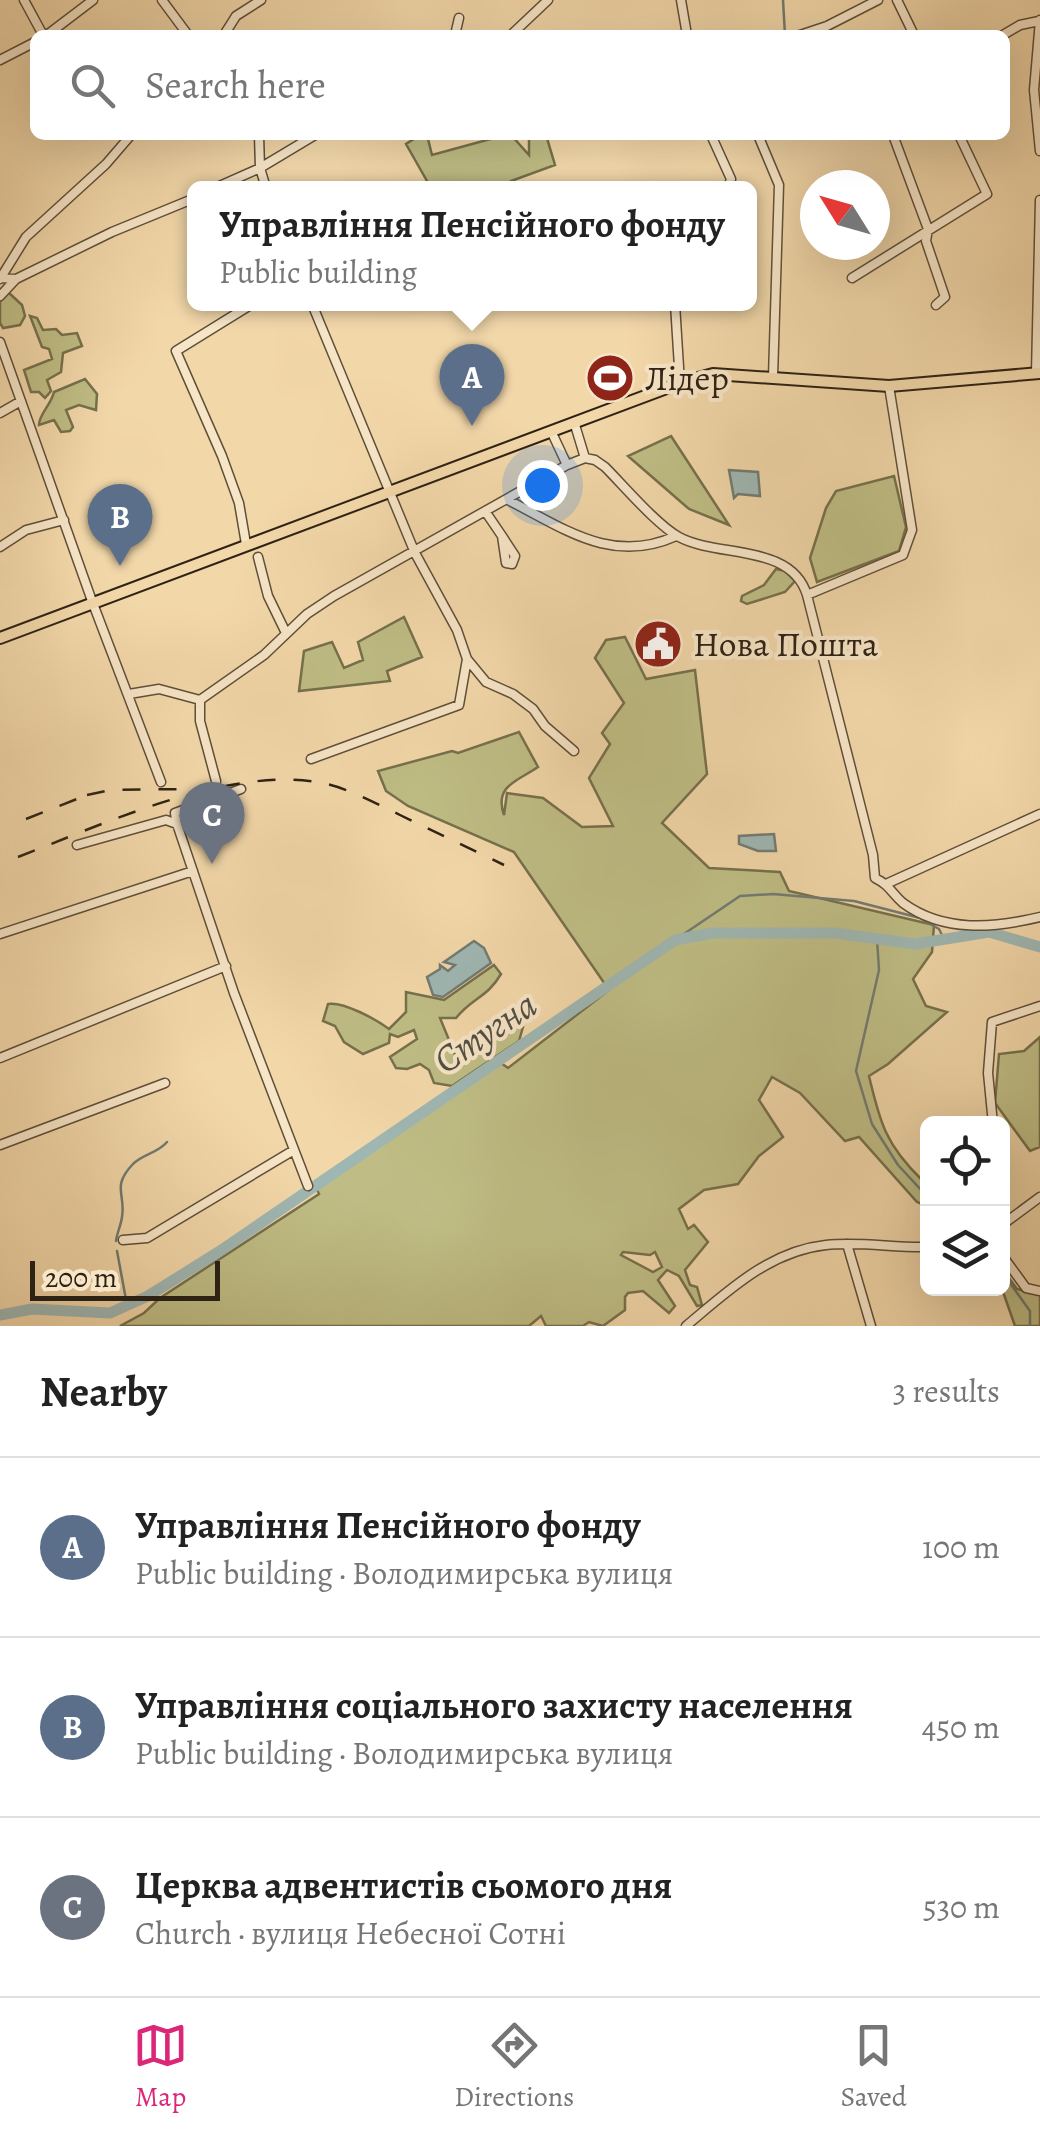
<!DOCTYPE html>
<html lang="en">
<head>
<meta charset="utf-8">
<style>
	:root { --surface:#fff; --page:#f2f2f2; --text:#222; --muted:#767676; --line:#e0e0e0; --accent:#db2777 }
	body { margin:0; font-family:Alegreya,serif; background:var(--page); color:var(--text) }
	.controls { position:absolute; right:30px; bottom:30px; display:grid; overflow:hidden; border-radius:15px; box-shadow:0 10px 40px #0002 }
	.controls button { width:90px; height:90px; display:grid; place-items:center; padding:0; border:0; border-bottom:2px solid var(--line); background:var(--surface); color:var(--text); font:50px sans-serif }
	.compass { position:absolute; left:800px; top:170px; width:90px; height:90px; border-radius:50%; background:var(--surface); box-shadow:0 10px 40px #0002; rotate:307deg }
	.scale { position:absolute; left:30px; bottom:25px; width:190px; box-sizing:border-box; padding-left:10px; border:5px solid #2e2214; border-top:0; font-size:28px; line-height:35px; white-space:nowrap; color:#2e2214; -webkit-text-stroke:8px #f7e5c7; paint-order:stroke }
	.you { position:absolute; left:542px; top:485px; width:35px; height:35px; margin:-25px; border:8px solid #fff; border-radius:50%; background:#1a73e8; box-shadow:0 0 0 15px #1a73e833 }
	.badge { display:grid; place-items:center; width:65px; height:65px; border-radius:50%; background:var(--accent); color:#fff; font-size:32px; font-weight:700 }
	.pin { position:absolute; translate:-50% -82px; filter:drop-shadow(0 2px 5px #0008) }
	.pin::after { content:''; position:absolute; top:52px; width:35px; height:30px; background:inherit; clip-path:polygon(0 0,100% 0,50% 100%) }
	.popup { position:absolute; left:187px; top:181px; width:570px; height:130px; box-sizing:border-box; display:grid; place-content:center; border-radius:15px; background:var(--surface); filter:drop-shadow(0 2px 8px #0005); font-size:32px; white-space:nowrap; color:var(--muted) }
	.popup b { font-size:38px; color:var(--text) }
	.popup::after { content:''; position:absolute; left:50%; top:100%; margin-left:-20px; border:20px solid transparent; border-top-color:var(--surface) }
	.list { margin:0; padding:0; list-style:none }
	h2 { display:flex; justify-content:space-between; align-items:center; height:130px; margin:0; padding:0 40px; font-size:42px }
	h2 small { font-size:32px; font-weight:400; color:var(--muted) }
	.list li { display:grid; grid-template-columns:65px 1fr auto; gap:30px; align-items:center; box-sizing:border-box; height:180px; padding:0 40px; border-top:2px solid var(--line) }
	.list b { display:block; font-size:38px; white-space:nowrap }
	.list p { margin:0; font-size:32px; white-space:nowrap; color:var(--muted) }
	.list em { font-size:32px; font-style:normal; color:var(--muted) }
	.icon { flex:none; width:55px; height:55px; fill:none; stroke:currentColor; stroke-width:2; stroke-linecap:round; stroke-linejoin:round }
	.map { position:relative; flex:none; width:1040px; height:1326px; overflow:hidden }
	.search { position:absolute; background:var(--surface); box-shadow:0 10px 40px #0002; left:30px; right:30px; top:30px; height:110px; display:flex; align-items:center; gap:25px; box-sizing:border-box; padding:0 35px; border-radius:15px; color:var(--muted); font-size:38px }
	.sheet { height:670px; background:var(--surface) }
	nav { display:flex; justify-content:space-around; align-items:center; box-sizing:border-box; height:140px; border-top:2px solid var(--line); background:var(--surface); font-size:28px; color:var(--muted) }
	nav a { display:grid; justify-items:center; gap:5px }
	nav .on { color:var(--accent) }
	.map>svg:first-child { display:block }
</style>
</head>
<body>
<div class="map">
<svg width="1040" height="1326" viewBox="0 0 1040 1326">
	<rect width="100%" height="100%" fill="#f2d7a9"/>
	<filter id="stains"><feTurbulence type="fractalNoise" baseFrequency=".002" numOctaves="4"/><feColorMatrix values="0 0 0 0 .2 0 0 0 0 .09 0 0 0 0 .02 0 0 0 .5 -.17"/></filter>
	<radialGradient id="worn" r=".72"><stop offset=".6" stop-color="#630" stop-opacity="0"/><stop offset="1" stop-color="#630" stop-opacity=".3"/></radialGradient>
	<path fill="#bfbd85" stroke="#76704c" stroke-width="2.5" fill-rule="evenodd" d="M420,135H427L432,155L505,135H511L529,155V135H546L555,165L511,181L507,188H431L406,144Z
		M8,292L22,305L25,316L20,325L3,328L0,323V302Z
		M30,316L37,318L43,330L56,329L62,335L77,333L82,346L63,353L61,372L47,380L51,391L45,398L39,392H31L24,370L52,359L49,349L42,347Z
		M85,379L97,394L96,410L79,405L66,410L73,427L70,431L61,432L54,420L39,425C39,414 51,405 54,392Z
		M671,436L729,525L689,509L628,456Z
		M894,476L906,527L899,551L817,582L810,558L826,508L836,491Z
		M776,569L785,571L795,581L785,592L747,604L741,601L742,596L764,585Z
		M404,617L422,657L387,671L390,681L299,691L304,651L332,642L344,668L363,660L358,642Z
		M625,637L646,679L695,670L707,774L662,823L709,868L780,872L789,891L934,925L932,952L913,979L926,1006L947,1012L888,1064L869,1076C880,1123 886,1145 922,1180L927,1177V1206L917,1202L859,1137L845,1141L800,1093L772,1077L759,1100L783,1137L759,1156L738,1184L704,1190L679,1209L688,1229L694,1225L708,1242L685,1270L690,1285L697,1287L702,1305L697,1306L679,1276L667,1270L658,1280L675,1306L669,1313L643,1291L628,1293L625,1297V1310L603,1326L589,1322L583,1326H546L541,1316L529,1326H120L144,1313L160,1298L319,1194L316,1188L501,1063L508,1068L609,990L514,852L408,806L386,791L378,771L452,751L458,753L519,732L538,767C516,782 494,786 504,815L507,793L543,798L582,827L613,826L589,778L610,744L602,733L624,703L595,658L606,640ZM623,1252L650,1255L655,1252L662,1267L653,1272L621,1255Z
		M494,965L501,974C487,998 473,997 456,1018H440L456,1057L481,1045L499,1022L523,1027L519,1041L452,1086L434,1083L429,1070L420,1064L407,1069L396,1068L390,1057L417,1039L414,1030L398,1037L390,1034L389,1043L363,1054L344,1042L335,1026L323,1021L328,1004C343,1001 377,1020 389,1029L406,1012V992L444,1000Z
		M1040,1037V1147L1030,1151L995,1103L999,1054L1024,1051Z
		M1005,1273L1017,1289L1040,1295V1326H1015L1002,1289Z"/>
	<path fill="#9fb7b3" stroke="#727b73" stroke-width="2.5" d="M729,470L758,472L760,496L738,494L734,498Z
		M774,834L776,851H758L739,844V836Z
		M474,941L484,948L491,963L443,997L433,995L427,977L440,969V965L448,971L455,965L444,962Z"/>
	<g fill="none" stroke-linecap="round" stroke-linejoin="round">
		<path stroke="#727b73" stroke-width="2.5" d="M783,0L785,35
			M877,939L879,970L856,1071L872,1124L898,1165L923,1192L928,1201
			M675,940L740,896L773,894L854,901L920,918L939,929L943,937
			M116,1241C117,1233 121,1225 122,1217C126,1194 111,1187 133,1164C143,1154 158,1153 167,1142
			M117,1251L127,1305
			M1002,1272L1030,1311V1326"/>
		<path stroke="#9fb7b3" stroke-width="11" d="M0,1315L32,1309L110,1313L148,1296L220,1251L675,940L712,933H835L915,944L989,932L1040,947"/>
		<g stroke="#5f4f39" stroke-width="11">
			<path id="minor" d="M24,0L43,35
				M162,0L188,35
				M681,0L687,35
				M897,0L914,35
				M1040,20L1034,90L1040,151
				M47,35L93,0
				M224,35L236,16L261,0
				M455,35L459,18
				M511,35L548,0
				M800,35L827,26L878,0
				M1003,35L1020,25L1039,21
				M0,60L35,42
				M259,135L260,168L266,188
				M711,135L731,179L728,188
				M758,135L779,185L773,377
				M893,135L928,229L926,241L945,297L936,305
				M215,188L260,168L315,135
				M0,278L16,279L112,232L195,198
				M852,278L987,194L959,135
				M0,279L26,237L106,164L131,135
				M0,296L16,279
				M675,304L680,383
				M0,342L92,601L161,782
				M1036,373L1040,200
				M0,413L21,401
				M552,433L567,465L585,458L575,425
				M585,458L595,460L605,467C624,486 657,525 679,537C718,558 791,543 807,595L873,855L875,878C891,886 891,893 903,903C944,933 994,928 1040,917
				M508,500C565,529 612,565 676,536
				M485,511L502,536L506,563L512,564L515,556L502,536
				M246,544L239,503L222,456L176,351L252,304
				M0,547L26,530L64,520
				M258,557L268,596L286,633
				M807,595L903,555L912,530L889,386
				M467,659L486,682L513,694L533,709L545,726L574,751
				M129,694L159,689L200,700
				M311,759L459,705L467,659L457,630L415,553L312,304
				M216,781L200,721V700L264,655L307,614L334,596L567,465
				M241,789L175,813L177,824L234,993L308,1186
				M77,845L166,820L177,824
				M886,884L1040,814
				M0,934L193,871
				M0,1058L226,966
				M993,1124L988,1073L992,1022L1040,1006
				M0,1145L165,1083
				M1002,1225L1040,1197
				M123,1240L147,1238L294,1150
				M847,1244L871,1326
				M1002,1255L1026,1288L1040,1291
				M686,1326C727,1292 769,1251 826,1245C859,1241 894,1248 928,1247"/>
		</g>
		<g stroke="#2e2214" stroke-width="14">
			<path id="major" d="M0,638L680,383L713,374L889,386L1040,373"/>
		</g>
		<use href="#minor" stroke="#f7e5c7" stroke-width="8"/>
		<use href="#major" stroke="#f2d7a9" stroke-width="10"/>
		<path stroke="#2e2214" stroke-width="2.5" stroke-dasharray="18 18" stroke-linecap="butt" d="M87,795L111,790L186,789
			M26,819L82,797
			M18,857C104,824 229,765 322,783C348,788 375,803 400,815C435,832 469,848 504,865"/>
	</g>
	<defs>
		<g id="stadium-disc" transform="scale(2.5)"><circle r="9.5" fill="#8f2418" stroke="#f7e5c7"/><path d="M0-5a6.5 5 0 1 0 0 10a6.5 5 0 1 0 0-10ZM-3.5-1.8h7v3.6h-7Z" fill="#fff"/></g>
		<g id="civic-disc" transform="scale(2.5)"><circle r="9.5" fill="#8f2418" stroke="#f7e5c7"/><path d="M-.6-6.5H3V-4.5H.6V-3L4-1V1h2V6H-6V1h2V-1L-.6-3ZM-1.2 2.5V6h2.4V2.5Z" fill="#fff"/></g>
	</defs>
	<g fill-rule="evenodd">
		<use href="#stadium-disc" x="610" y="378"/>
		<use href="#civic-disc" x="658" y="644"/>
	</g>
	<g text-anchor="middle" stroke-width="8" stroke-linejoin="round" paint-order="stroke">
		<g font-size="35" fill="#2e2214" stroke="#f7e5c7" text-anchor="start">
			<text x="645" y="390">Лідер</text>
			<text x="693" y="656">Нова Пошта</text>
		</g>
		<g font-size="38" font-style="italic" fill="#504f44" stroke="#f7e5c7">
			<text transform="translate(485 1032) rotate(-34)" y="13">Стугна</text>
		</g>
	</g>
	<rect width="100%" height="100%" filter="url(#stains)"/>
	<rect width="100%" height="100%" fill="url(#worn)"/>
</svg>
<div class="controls">
<button><svg class="icon" aria-label="locate" viewBox="0 0 24 24"><circle cx="12" cy="12" r="6"/><path d="M12 2v4M12 18v4M2 12h4M18 12h4"/></svg></button>
<button><svg class="icon" aria-label="layers" viewBox="0 0 24 24"><path d="M12 4l9 5-9 5-9-5zM3 14l9 5 9-5"/></svg></button>
</div>
<svg class="compass" viewBox="-18 -18 36 36"><path d="M0-13l5 13h-10z" fill="#e53935"/><path d="M0 13l5-13h-10z" fill="#767676"/></svg>
<div class="scale">200 m</div>
<div class="you"></div>
<div class="pin badge" style="left:472px;top:426px;background:#5c6f8a">A</div>
<div class="popup"><b>Управління Пенсійного фонду</b>Public building</div>
<div class="pin badge" style="left:120px;top:566px;background:#5c6f8a">B</div>
<div class="pin badge" style="left:212px;top:864px;background:#6b7280">C</div>
<div class="search"><svg class="icon" aria-label="search" viewBox="0 0 24 24"><circle cx="10" cy="10" r="6"/><path d="M15 15l6 6"/></svg>Search here</div>
</div>
<section class="sheet">
<h2>Nearby<small>3 results</small></h2>
<ul class="list">
<li><span class="badge" style="background:#5c6f8a">A</span><div><b>Управління Пенсійного фонду</b><p>Public building · Володимирська вулиця</p></div><em>100 m</em></li>
<li><span class="badge" style="background:#5c6f8a">B</span><div><b>Управління соціального захисту населення</b><p>Public building · Володимирська вулиця</p></div><em>450 m</em></li>
<li><span class="badge" style="background:#6b7280">C</span><div><b>Церква адвентистів сьомого дня</b><p>Church · вулиця Небесної Сотні</p></div><em>530 m</em></li>
</ul>
</section>
<nav>
<a class="on"><svg class="icon" aria-label="map" viewBox="0 0 24 24"><path d="M3 6l6-2 6 2 6-2v14l-6 2-6-2-6 2zM9 4v14M15 6v14"/></svg>Map</a>
<a><svg class="icon" aria-label="directions" viewBox="0 0 24 24"><path d="M12 3l9 9-9 9-9-9zM9 14v-3h6M13 9l2 2-2 2"/></svg>Directions</a>
<a><svg class="icon" aria-label="saved" viewBox="0 0 24 24"><path d="M7 4h10v16l-5-4-5 4z"/></svg>Saved</a>
</nav>
</body>
</html>
